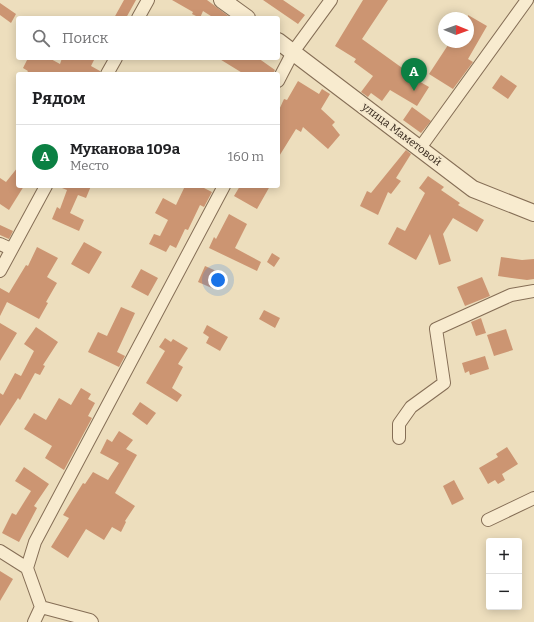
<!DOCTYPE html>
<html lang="ru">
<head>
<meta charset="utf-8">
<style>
	:root { --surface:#fff; --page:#f6f6f6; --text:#202124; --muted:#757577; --line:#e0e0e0; --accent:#0b8043 }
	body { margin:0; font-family:Bitter,serif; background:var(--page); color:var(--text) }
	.controls { position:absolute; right:12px; bottom:12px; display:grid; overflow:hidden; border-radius:4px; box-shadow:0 2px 10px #0003 }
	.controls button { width:36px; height:36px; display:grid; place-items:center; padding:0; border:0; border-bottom:1px solid var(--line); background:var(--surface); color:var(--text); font:20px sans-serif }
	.compass { position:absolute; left:438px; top:12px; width:36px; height:36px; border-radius:50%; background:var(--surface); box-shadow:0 2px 10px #0003; rotate:91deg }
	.you { position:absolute; left:218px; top:280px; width:14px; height:14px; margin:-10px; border:3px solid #fff; border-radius:50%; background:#1a73e8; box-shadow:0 0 0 6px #1a73e833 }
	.badge { display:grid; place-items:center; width:26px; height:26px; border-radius:50%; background:var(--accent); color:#fff; font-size:13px; font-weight:700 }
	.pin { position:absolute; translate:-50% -33px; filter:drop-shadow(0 1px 2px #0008) }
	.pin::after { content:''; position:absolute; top:21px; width:14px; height:12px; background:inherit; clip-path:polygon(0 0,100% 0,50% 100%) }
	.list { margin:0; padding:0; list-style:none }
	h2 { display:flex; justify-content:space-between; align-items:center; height:52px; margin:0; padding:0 16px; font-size:17px }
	h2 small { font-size:13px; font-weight:400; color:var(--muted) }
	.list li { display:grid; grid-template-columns:26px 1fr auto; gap:12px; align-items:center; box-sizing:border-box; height:64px; padding:0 16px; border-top:1px solid var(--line) }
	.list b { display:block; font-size:15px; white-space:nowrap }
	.list p { margin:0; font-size:13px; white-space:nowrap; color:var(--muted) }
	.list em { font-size:13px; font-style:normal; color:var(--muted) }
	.icon { flex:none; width:22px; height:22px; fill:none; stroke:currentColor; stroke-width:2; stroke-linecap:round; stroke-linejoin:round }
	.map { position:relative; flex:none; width:534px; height:622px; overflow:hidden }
	.search { position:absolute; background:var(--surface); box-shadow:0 2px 10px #0003; left:16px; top:16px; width:264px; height:44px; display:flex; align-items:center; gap:10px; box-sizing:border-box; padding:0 14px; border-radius:4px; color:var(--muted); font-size:15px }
	.panel { position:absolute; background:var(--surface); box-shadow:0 2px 10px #0003; left:16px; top:72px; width:264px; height:116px; border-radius:4px }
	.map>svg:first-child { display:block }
</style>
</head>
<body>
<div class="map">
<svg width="534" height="622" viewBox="0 0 534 622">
	<rect width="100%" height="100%" fill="#eddebd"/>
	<path fill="#cc9572" d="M124,0H136L126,18H114Z
		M172,0H207L231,18H214L203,11L200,18L192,14L193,12Z
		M263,0H283L305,15L298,24Z
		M363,0H388L362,39L405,70L403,72L429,87L417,106L390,90L382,101L371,93L368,97L361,92L373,76L354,62L356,59L335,46Z
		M0,3L16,14L11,23L0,15Z
		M468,15L487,26L468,59L473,62L453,89L429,74L450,42H468Z
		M28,58H49L60,64L62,58H95L91,66L100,71V74H26L28,71L23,68Z
		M218,58H258L275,70L273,74H244Z
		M501,75L517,86L508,99L492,88Z
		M298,81L319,94L322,89L330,94L321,109L335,122L332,125L340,135L328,149L303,127L301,132L296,129L278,158V112L284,99L287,100Z
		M412,107L431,121L421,133L403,120Z
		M406,150L411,154L396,178L401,181L391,194L388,192L378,215L360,206L367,191L371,193Z
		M18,167V186H24L9,210L0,204V178L6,182Z
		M428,176L444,187L441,190L460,203L458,205L484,220L477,232L453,218L443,234L451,261L439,265L430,234L416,260L388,244L397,227L405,231L425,193L419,188Z
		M57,186H91L86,198L78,195L70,213L84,220L79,231L52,219L57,207L60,209L67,190Z
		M185,186H200L212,192L204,207L200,205L188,230L185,229L176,248L170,245L166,252L149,244L154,234L160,236L168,220L155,213L163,198L176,205Z
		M240,186H270L257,209L234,196Z
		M229,214L247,224L235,248L261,262L257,271L209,248L214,237L216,239Z
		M0,225L13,231L9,239L0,235Z
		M84,242L102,252L89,274L71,264Z
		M37,247L58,258L47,277L57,283L46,302L48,303L39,319L7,302L0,316V288L9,293L26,265L28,266Z
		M272,253L280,258L274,267L267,262Z
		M501,257L522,260L534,259V279L527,280L498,276Z
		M205,266L221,273L214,289L198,282Z
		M141,269L158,278L148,296L131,287Z
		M482,277L490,296L465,306L457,287Z
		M121,307L135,313L117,352L125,356L119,367L88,352L98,332L107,336Z
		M264,310L280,318L275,328L259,319Z
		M481,318L486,333L476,336L471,322Z
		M0,323L17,333L0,361Z
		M207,325L228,337L220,351L206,343L209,337L203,333Z
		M36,327L58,342L43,365L45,366L40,375L35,373L20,400L18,398L0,426V393L3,395L15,373L21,376L34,351L24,344Z
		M506,329L513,350L494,356L487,335Z
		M165,338L171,342L173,339L188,348L178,364L183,367L172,388L182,395L177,402L146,383L165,351L159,347Z
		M485,356L489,369L470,375L469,371L465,373L462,363Z
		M81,388L91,394L88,399L95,403L88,416L92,418L64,470L45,458L52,446L24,429L34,413L46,420L59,398L71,405Z
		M140,402L156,413L147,425L132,414Z
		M119,431L133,440L126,449L137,455L115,493L135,506L125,521L126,522L121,532L112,527L104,540L86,529L68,558L51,547L69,518L63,515L83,483L85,484L93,472L108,480L119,463L100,453L107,439L112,442Z
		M507,447L518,464L502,474L505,480L498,484L495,480L488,484L479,468L498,457L496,454Z
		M24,467L49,484L34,506L37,508L19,542L2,533L12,513L16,515L31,491L15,481Z
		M454,480L464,499L452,505L443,486Z
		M0,571L13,579L0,601Z"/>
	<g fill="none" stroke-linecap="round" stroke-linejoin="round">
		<g stroke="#856e56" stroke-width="14">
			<path id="minor" d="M138,18L148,0
				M107,74L116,58
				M278,81L293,52L331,0
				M420,148L527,0
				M0,244L11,249
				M0,271L46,186
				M399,438V424L411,407L444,383L436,329L511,295L534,291
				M488,520L534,498
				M0,551L27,568
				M41,607L90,620L92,622
				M34,622L41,607L27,568L35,542L224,186"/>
		</g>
		<g stroke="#856e56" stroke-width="18">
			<path id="tertiary" d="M222,0L247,18
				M278,41L473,189L534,213"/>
		</g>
		<use href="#minor" stroke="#f8ebcf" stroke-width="12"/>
		<use href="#tertiary" stroke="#f8ebcf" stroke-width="16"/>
	</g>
	<g text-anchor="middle" stroke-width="4" stroke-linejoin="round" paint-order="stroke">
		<g font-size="11" fill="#34261b" stroke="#f5e8cc">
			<text transform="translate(402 134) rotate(37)" y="4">улица Маметовой</text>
		</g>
	</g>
</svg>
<div class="controls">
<button>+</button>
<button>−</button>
</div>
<svg class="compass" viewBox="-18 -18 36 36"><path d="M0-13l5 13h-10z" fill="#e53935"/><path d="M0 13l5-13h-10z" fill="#757577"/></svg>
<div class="you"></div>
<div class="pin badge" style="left:414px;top:91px">A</div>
<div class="search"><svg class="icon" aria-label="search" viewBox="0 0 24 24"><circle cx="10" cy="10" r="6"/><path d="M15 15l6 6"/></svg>Поиск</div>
<section class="panel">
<h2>Рядом<small></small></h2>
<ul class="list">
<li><span class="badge">A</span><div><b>Муканова 109а</b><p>Место</p></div><em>160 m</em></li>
</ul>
</section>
</div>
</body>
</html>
